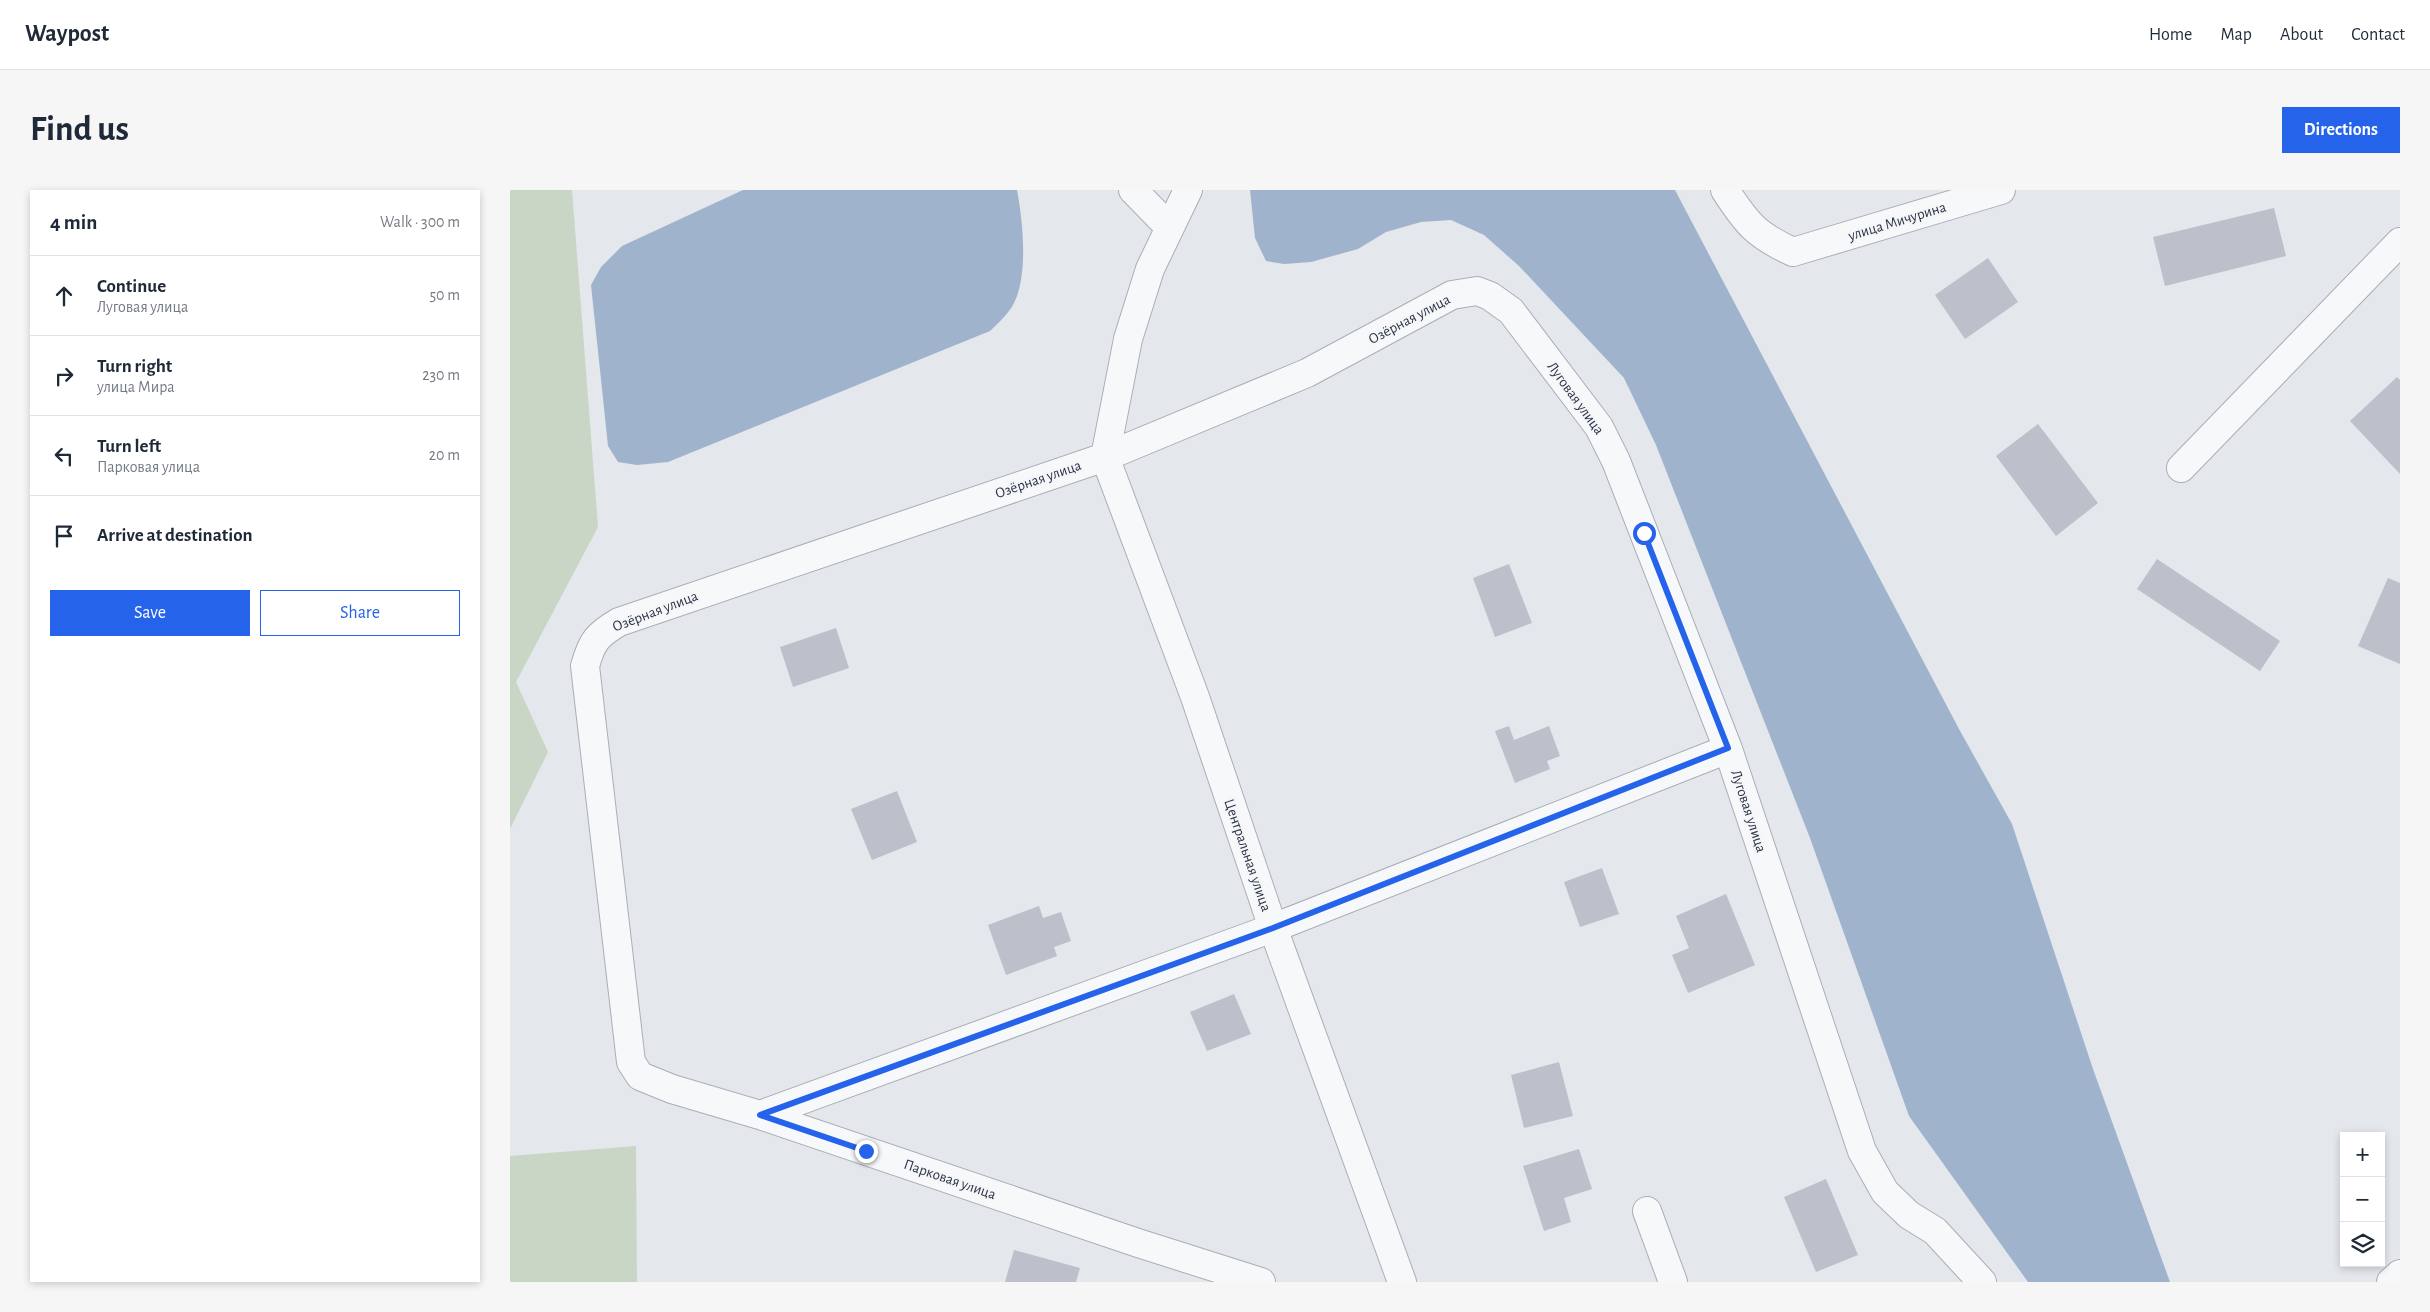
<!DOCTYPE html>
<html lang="en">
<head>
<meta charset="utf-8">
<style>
	:root { --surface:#fff; --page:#f6f6f7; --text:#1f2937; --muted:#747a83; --line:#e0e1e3; --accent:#2563eb }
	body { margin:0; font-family:"Alegreya Sans",sans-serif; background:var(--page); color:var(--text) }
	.controls { position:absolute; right:15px; bottom:15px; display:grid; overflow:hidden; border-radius:0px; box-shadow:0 2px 8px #0003 }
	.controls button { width:45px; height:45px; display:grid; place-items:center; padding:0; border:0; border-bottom:1px solid var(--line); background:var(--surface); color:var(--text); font:25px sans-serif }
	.stop { position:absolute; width:15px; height:15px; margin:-11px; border:4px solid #2563eb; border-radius:50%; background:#fff }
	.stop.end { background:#2563eb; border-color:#fff; box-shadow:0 1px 5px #0008 }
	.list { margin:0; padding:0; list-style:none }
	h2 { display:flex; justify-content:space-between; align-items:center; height:65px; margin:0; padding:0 20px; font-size:21px }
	h2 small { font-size:16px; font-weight:400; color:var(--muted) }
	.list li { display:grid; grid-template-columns:32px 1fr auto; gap:15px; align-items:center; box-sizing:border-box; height:80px; padding:0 20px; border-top:1px solid var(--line) }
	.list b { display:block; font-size:19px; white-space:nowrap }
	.list p { margin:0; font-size:16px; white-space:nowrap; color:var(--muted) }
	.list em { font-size:16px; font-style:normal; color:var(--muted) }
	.actions { display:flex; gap:10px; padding:15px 20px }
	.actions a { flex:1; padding:11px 0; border:1px solid var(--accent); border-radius:0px; text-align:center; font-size:18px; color:var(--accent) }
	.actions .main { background:var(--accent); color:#fff }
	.icon { flex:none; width:28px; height:28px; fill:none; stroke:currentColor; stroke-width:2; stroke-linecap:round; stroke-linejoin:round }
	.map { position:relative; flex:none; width:1890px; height:1092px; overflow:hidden; border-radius:0px }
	header { display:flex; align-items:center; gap:30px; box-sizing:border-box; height:70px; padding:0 25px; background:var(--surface); border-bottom:1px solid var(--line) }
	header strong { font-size:24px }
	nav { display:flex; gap:28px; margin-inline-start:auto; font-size:18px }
	.intro { display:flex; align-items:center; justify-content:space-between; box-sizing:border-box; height:120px; padding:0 30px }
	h1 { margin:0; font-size:35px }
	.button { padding:12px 22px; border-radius:0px; background:var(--accent); color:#fff; font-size:18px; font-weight:700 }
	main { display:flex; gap:30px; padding:0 30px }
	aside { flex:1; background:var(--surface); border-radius:0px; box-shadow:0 2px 8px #0003 }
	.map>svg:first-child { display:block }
</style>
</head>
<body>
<header>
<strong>Waypost</strong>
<nav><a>Home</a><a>Map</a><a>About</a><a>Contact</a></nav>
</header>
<div class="intro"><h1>Find us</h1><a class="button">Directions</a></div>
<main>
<aside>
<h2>4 min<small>Walk · 300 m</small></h2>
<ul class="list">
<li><svg class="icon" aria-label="ahead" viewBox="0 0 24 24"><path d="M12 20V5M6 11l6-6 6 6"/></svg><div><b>Continue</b><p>Луговая улица</p></div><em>50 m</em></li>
<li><svg class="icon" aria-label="right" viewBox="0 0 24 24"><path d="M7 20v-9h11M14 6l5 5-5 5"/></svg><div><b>Turn right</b><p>улица Мира</p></div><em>230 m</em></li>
<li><svg class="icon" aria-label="left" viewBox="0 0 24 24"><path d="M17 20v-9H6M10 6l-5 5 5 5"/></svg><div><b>Turn left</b><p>Парковая улица</p></div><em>20 m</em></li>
<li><svg class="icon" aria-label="arrive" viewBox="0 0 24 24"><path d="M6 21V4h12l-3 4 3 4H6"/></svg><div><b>Arrive at destination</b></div></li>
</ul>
<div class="actions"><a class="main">Save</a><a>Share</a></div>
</aside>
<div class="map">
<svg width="1890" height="1092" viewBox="0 0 1890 1092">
	<rect width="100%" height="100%" fill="#e4e7ec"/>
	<path fill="#c9d6c5" d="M0,0H62L88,337L6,492L38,562L0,639Z
		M126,956L127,1092H0V966Z"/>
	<path fill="#9fb4cc" d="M233,0H507C513,31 520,95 499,121C494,128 487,134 480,141L158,272L127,275L108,272L98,256L81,95L91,77L112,56Z
		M740,0H1165L1449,539L1502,634L1583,879L1660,1092H1518L1399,926L1300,648L1146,255L1114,188L1009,76L974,45L941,30L911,32L876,42L848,59L801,72L774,74L756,71L745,48Z"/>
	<path fill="#bbc0ca" d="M1764,18L1776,66L1655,96L1643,47Z
		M1478,68L1508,112L1455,149L1425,105Z
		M1887,187L1890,190V284L1840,231Z
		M1528,234L1588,313L1546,346L1486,266Z
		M1647,369L1770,451L1750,481L1627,399Z
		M999,374L1022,433L985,447L963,388Z
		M1878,388L1890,393V474L1848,456Z
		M326,438L339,478L283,497L270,457Z
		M999,536L1004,550L1039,536L1050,566L1037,571L1040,579L1005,593L985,541Z
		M387,601L407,652L362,670L341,619Z
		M1092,678L1109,724L1070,737L1054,692Z
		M1216,704L1245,775L1178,803L1162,765L1179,758L1166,726Z
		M529,716L533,728L551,722L561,751L544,757L547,766L496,785L478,735Z
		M724,804L741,844L697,861L680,822Z
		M1049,872L1063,926L1014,938L1001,885Z
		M1069,959L1082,999L1054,1008L1061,1032L1034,1041L1013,976Z
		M1316,989L1348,1065L1306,1082L1274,1007Z
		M504,1060L570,1078L566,1092H495Z"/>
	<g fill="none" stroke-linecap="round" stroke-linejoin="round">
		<g stroke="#a9aeb7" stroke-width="30">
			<path id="minor" d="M623,0L659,37
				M678,0L640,79L618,149L595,267L685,507L763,738L892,1092
				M1215,0C1237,34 1246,45 1283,62L1491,0
				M1671,278L1890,52
				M250,925L763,738L1218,559
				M1137,1021L1163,1092
				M751,1092L628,1053L250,925L162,899L130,886L121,872L75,476C82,451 87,445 109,432L595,267L797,183L942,105L967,101L980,106L1001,121L1089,237L1106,271L1218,559L1352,961L1375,1002L1399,1025L1425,1041L1472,1092
				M1881,1092L1890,1084"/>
		</g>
		<use href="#minor" stroke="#f7f8fa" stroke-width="28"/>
	</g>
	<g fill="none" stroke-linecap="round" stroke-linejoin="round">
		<path stroke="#2563eb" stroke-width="6" d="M356,961L250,925L763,738L1218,558L1134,343"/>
	</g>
	<g text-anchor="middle" stroke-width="4" stroke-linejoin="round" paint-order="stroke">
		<g font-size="15" fill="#2b3445" stroke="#f4f6f9">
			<text transform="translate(1387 31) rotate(-17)" y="5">улица Мичурина</text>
			<text transform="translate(899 129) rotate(-28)" y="5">Озёрная улица</text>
			<text transform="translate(1066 208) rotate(54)" y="5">Луговая улица</text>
			<text transform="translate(528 289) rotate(-19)" y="5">Озёрная улица</text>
			<text transform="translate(145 421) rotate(-21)" y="5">Озёрная улица</text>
			<text transform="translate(1239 621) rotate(72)" y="5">Луговая улица</text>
			<text transform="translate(738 665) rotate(71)" y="5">Центральная улица</text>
			<text transform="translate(440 989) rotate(19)" y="5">Парковая улица</text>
		</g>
	</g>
</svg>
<div class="controls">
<button>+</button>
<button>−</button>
<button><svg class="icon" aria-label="layers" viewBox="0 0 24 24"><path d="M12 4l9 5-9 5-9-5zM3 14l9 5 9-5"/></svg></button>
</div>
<div class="stop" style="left:1134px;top:343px"></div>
<div class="stop end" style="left:356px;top:961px"></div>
</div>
</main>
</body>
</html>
